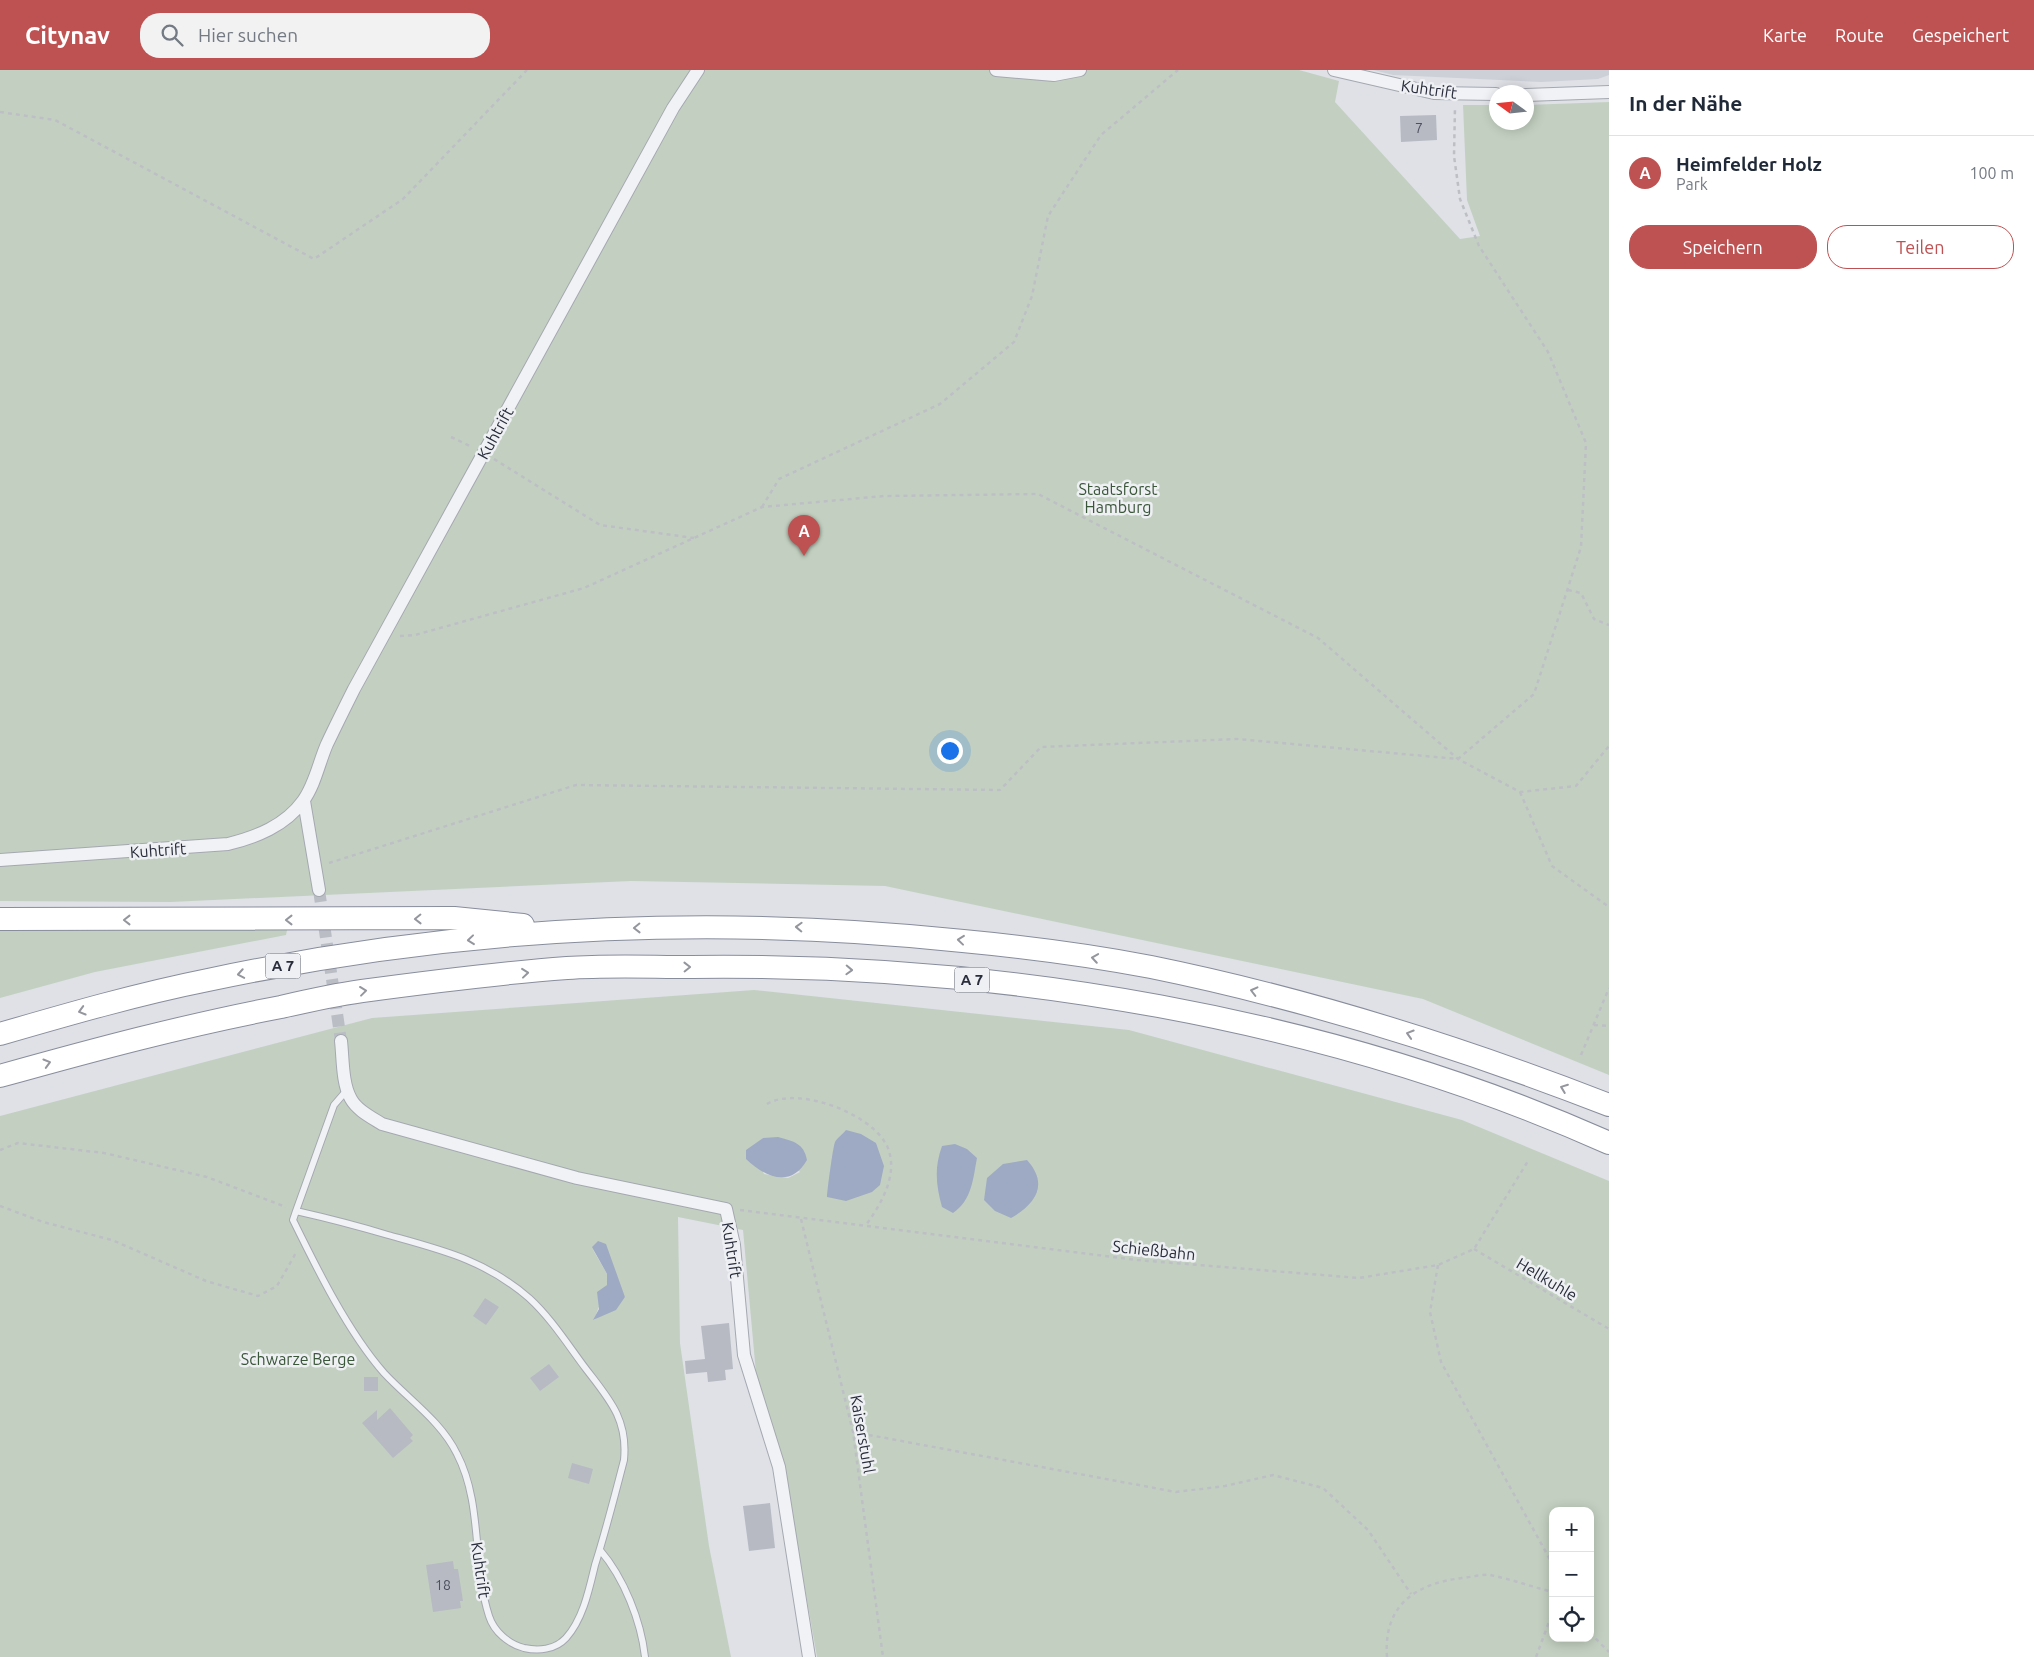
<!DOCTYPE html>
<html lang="de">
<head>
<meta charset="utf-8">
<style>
	:root { --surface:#fff; --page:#f2f2f3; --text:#1f2937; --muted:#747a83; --line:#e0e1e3; --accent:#be5252 }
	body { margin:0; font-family:Ubuntu,sans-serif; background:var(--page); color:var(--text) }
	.controls { position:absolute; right:15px; bottom:15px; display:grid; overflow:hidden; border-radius:10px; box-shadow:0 2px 12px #0003 }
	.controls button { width:45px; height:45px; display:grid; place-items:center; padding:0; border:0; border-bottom:1px solid var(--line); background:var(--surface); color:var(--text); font:25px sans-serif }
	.compass { position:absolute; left:1489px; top:15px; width:45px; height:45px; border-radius:50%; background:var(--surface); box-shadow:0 2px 12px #0003; rotate:285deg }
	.you { position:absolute; left:949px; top:680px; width:18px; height:18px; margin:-12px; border:4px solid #fff; border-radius:50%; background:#1a73e8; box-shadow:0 0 0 8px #1a73e833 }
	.badge { display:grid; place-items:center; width:32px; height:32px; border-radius:50%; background:var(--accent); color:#fff; font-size:16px; font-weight:700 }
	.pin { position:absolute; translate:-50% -41px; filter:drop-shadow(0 1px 2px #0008) }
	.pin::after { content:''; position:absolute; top:26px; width:18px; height:15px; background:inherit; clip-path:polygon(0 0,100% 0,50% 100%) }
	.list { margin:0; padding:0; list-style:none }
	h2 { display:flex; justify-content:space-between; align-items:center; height:65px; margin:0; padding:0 20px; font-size:21px }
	h2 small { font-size:16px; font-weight:400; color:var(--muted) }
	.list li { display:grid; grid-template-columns:32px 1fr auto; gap:15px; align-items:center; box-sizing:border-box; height:75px; padding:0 20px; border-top:1px solid var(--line) }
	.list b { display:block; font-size:19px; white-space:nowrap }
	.list p { margin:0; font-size:16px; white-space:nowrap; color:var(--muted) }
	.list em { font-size:16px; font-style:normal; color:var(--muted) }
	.actions { display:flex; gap:10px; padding:15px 20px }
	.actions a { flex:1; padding:11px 0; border:1px solid var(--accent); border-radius:20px; text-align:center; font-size:18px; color:var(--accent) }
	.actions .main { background:var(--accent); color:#fff }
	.icon { flex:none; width:28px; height:28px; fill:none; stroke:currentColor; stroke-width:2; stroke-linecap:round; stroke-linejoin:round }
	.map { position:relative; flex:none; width:1609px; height:1587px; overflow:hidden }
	header { display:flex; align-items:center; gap:30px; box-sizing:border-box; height:70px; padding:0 25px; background:var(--accent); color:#fff }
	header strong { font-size:24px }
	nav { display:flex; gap:28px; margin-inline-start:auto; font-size:18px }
	.search { width:350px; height:45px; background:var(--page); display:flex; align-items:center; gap:12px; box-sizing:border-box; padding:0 18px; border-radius:20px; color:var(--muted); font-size:19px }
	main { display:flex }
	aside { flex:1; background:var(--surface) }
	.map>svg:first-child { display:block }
</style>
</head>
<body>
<header>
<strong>Citynav</strong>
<div class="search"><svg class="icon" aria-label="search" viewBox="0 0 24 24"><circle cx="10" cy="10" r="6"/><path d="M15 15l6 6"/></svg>Hier suchen</div>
<nav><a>Karte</a><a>Route</a><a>Gespeichert</a></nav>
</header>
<main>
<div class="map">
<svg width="1609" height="1587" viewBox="0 0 1609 1587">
	<rect width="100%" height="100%" fill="#dfe1e7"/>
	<path fill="#ced0d8" d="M1373,0H1609V5L1598,9L1541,12L1393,5Z"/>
	<path fill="#c3d0c1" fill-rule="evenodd" d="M0,0H1299L1339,11L1335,32L1460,169L1480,166L1467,130L1463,35H1496V52H1526L1527,35L1609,32V1005L1423,929L885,816L631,811L171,832L0,831Z
		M0,859L287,860L286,865L95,902L0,928Z
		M754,920L1129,960L1462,1050L1609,1111V1587H817L781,1383L756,1303L743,1160L678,1147L680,1273L709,1476L731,1587H0V1046L372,948ZM763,1068L800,1102L788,1108L764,1104L752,1077ZM592,1178L625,1227L594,1250L607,1215V1204ZM1553,1441H1590V1568H1553Z"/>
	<path fill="#9eaac3" d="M846,1060L861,1064L876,1073L884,1096L880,1115L872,1122L846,1131L827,1127C827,1122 833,1076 835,1072C837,1068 843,1064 846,1060Z
		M778,1067C793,1071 804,1073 807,1090C791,1118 766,1108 746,1089V1080L763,1068Z
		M955,1074L967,1079L977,1088C973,1109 972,1130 953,1143L942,1137C936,1115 934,1098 942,1076Z
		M1027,1090C1049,1114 1036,1134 1011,1148L995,1141L984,1130L987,1108L1003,1094Z
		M598,1171L606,1174L625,1227L616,1240L593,1250L599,1239L597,1222L607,1215V1204L592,1177Z"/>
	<path fill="#b7bac3" d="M1436,45L1437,70L1401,72L1400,46Z
		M485,1228L499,1237L486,1255L473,1246Z
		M729,1253L733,1299L725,1300L726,1310L708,1312L707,1302L686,1304L685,1291L705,1289L701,1256Z
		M549,1294L559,1307L540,1321L530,1308Z
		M364,1307H378V1321H364Z
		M390,1338L413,1365L410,1368L413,1371L393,1388L362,1353L377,1340V1350Z
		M572,1393L593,1399L589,1414L568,1408Z
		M770,1433L775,1478L749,1481L743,1436Z
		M453,1491L454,1499H458L463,1531H460L461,1538L433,1542L426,1495Z"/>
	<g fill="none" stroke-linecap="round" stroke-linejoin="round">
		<path stroke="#bbbdc5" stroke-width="12" stroke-dasharray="12 6" stroke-linecap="butt" d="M319,820L341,971"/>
		<g stroke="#a5a8b0" stroke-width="8">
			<path id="lane" d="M296,1141C327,1148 358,1156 388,1165C442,1180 485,1190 529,1228C551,1248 568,1275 586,1299C609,1329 628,1349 624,1390C615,1425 606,1460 595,1495C589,1520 583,1549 566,1568C555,1580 538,1581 524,1578C509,1574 494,1562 489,1546C472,1494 483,1434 457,1384C441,1351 408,1329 384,1303C348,1262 317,1199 293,1150L296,1141L334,1035L347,1020
				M600,1480C624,1508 641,1551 645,1587"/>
		</g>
		<g stroke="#a5a8b0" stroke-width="14">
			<path id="street" d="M996,0L1054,5L1080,0
				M1334,0L1434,23L1496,24
				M1526,25L1609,22
				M304,731L319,820
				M0,790L228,774C256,767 285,756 303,731C315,715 319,692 327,674C336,655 345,637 354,619L673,38L698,0
				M341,971C343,988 342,1014 351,1029C357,1040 371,1047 382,1054L577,1108L726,1139L734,1175L744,1285L779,1397L809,1587"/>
		</g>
		<g stroke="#888d9c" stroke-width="24">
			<path id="highway" d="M0,849L454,848L523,855
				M0,964C69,944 138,924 208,910C457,857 710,844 963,871C1026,877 1089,885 1151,897C1308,929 1460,977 1609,1035
				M0,1006C93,980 186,955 281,937C307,931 334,925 362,921C429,912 499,903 567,898C608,895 650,897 691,897C999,893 1327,947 1609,1073"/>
		</g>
		<path stroke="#bdbfc5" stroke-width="2.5" stroke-dasharray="4 4" stroke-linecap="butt" d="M0,42L55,50L314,189L403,129L527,0
			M451,367L472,377
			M494,389L600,455L694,468
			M762,437L779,409L940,334L1014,272L1032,226L1048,146L1101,65L1178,0
			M1568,520L1581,523L1594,549L1609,555
			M400,566L415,565L584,518L762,437L884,426L1038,424L1318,568L1458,689L1520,722L1576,716L1609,676
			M1520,722L1552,796L1609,837
			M329,793L576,715L1000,720L1041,677L1237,669L1458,689L1534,624L1581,477L1586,373L1548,282L1479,176L1460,129L1454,86L1455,37
			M1594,955L1609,956
			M1581,985L1609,918
			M767,1034C798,1015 878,1045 889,1081C897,1107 881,1134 866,1155
			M0,1080L18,1073L104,1083L207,1107L286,1137
			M0,1136L43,1152L112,1170L206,1211L258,1226L277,1216L297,1181
			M740,1140L1137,1190L1359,1208L1438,1195L1474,1179L1528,1091
			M801,1149L853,1362L883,1587
			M1474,1179L1609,1259
			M1438,1195L1430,1242L1441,1292L1553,1495
			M853,1362L1176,1422L1225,1416L1273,1405L1323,1418L1368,1460L1411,1524
			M1590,1563L1609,1582
			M1387,1587C1383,1535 1416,1513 1463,1508C1472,1507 1482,1504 1490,1505C1511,1509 1532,1517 1553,1522
			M1536,1587L1553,1541"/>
		<use href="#lane" stroke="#f1f2f5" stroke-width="6"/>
		<use href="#street" stroke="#f1f2f5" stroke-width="12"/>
		<use href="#highway" stroke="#fff" stroke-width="22"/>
	</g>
	<defs><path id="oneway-chevron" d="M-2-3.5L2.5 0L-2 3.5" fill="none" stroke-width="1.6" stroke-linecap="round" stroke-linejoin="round" transform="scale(1.25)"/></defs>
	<g stroke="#94969e">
		<use href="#oneway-chevron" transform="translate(418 849) rotate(179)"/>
		<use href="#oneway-chevron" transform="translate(127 850) rotate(-180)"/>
		<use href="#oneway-chevron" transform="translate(289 850) rotate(180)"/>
		<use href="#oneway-chevron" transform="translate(799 857) rotate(-178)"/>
		<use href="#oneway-chevron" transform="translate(637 858) rotate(179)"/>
		<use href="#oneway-chevron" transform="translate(471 870) rotate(174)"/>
		<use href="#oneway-chevron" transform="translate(961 870) rotate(-174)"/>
		<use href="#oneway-chevron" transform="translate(1095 888) rotate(-171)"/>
		<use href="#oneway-chevron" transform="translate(687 897) rotate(-1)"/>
		<use href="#oneway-chevron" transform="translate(849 900) rotate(2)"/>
		<use href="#oneway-chevron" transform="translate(525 903) rotate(-6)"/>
		<use href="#oneway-chevron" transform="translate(241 904) rotate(170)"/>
		<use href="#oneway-chevron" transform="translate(363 921) rotate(-7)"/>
		<use href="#oneway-chevron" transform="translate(1254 921) rotate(-166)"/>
		<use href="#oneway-chevron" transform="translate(82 941) rotate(164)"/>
		<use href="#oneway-chevron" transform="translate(1410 964) rotate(-163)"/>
		<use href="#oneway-chevron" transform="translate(47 993) rotate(-16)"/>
		<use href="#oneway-chevron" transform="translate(1564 1018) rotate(-159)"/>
	</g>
	<g text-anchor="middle" stroke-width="5" stroke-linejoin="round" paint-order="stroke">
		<g font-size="14" fill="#4d515e">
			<text x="1419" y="63">7</text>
			<text x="443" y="1520">18</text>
		</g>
		<g fill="#eef0f4" stroke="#656873" stroke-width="1">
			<rect x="265.5" y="883.5" width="35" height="25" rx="4"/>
			<rect x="954.5" y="897.5" width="35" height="25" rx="4"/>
		</g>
		<g font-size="15" font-weight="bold" fill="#2a2e3c">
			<text x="283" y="901">A 7</text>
			<text x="972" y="915">A 7</text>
		</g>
		<g font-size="16" fill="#2a2e3c" stroke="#eef0f4">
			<text transform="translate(1429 19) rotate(8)" y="6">Kuhtrift</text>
			<text transform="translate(495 363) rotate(-61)" y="6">Kuhtrift</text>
			<text transform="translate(158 780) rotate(-4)" y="6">Kuhtrift</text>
			<text transform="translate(732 1180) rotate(81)" y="6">Kuhtrift</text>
			<text transform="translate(1154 1180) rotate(6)" y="6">Schießbahn</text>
			<text transform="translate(1547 1209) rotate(31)" y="6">Hellkuhle</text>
			<text transform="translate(863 1364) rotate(80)" y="6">Kaiserstuhl</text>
			<text transform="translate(481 1500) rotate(82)" y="6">Kuhtrift</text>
		</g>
		<g font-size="16" fill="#3a5639" stroke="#eef0f4">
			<text x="1118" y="425">Staatsforst<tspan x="1118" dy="18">Hamburg</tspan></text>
			<text x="298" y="1295">Schwarze Berge</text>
		</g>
	</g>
</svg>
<div class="controls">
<button>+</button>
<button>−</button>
<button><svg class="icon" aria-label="locate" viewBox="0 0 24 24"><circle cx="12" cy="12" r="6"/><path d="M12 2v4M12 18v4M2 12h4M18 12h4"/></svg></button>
</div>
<svg class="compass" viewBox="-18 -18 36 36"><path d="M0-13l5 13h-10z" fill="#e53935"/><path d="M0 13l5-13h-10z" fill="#747a83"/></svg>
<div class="you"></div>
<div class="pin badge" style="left:804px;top:486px">A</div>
</div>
<aside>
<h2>In der Nähe<small></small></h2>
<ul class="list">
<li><span class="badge">A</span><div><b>Heimfelder Holz</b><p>Park</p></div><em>100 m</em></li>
</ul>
<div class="actions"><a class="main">Speichern</a><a>Teilen</a></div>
</aside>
</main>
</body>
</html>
